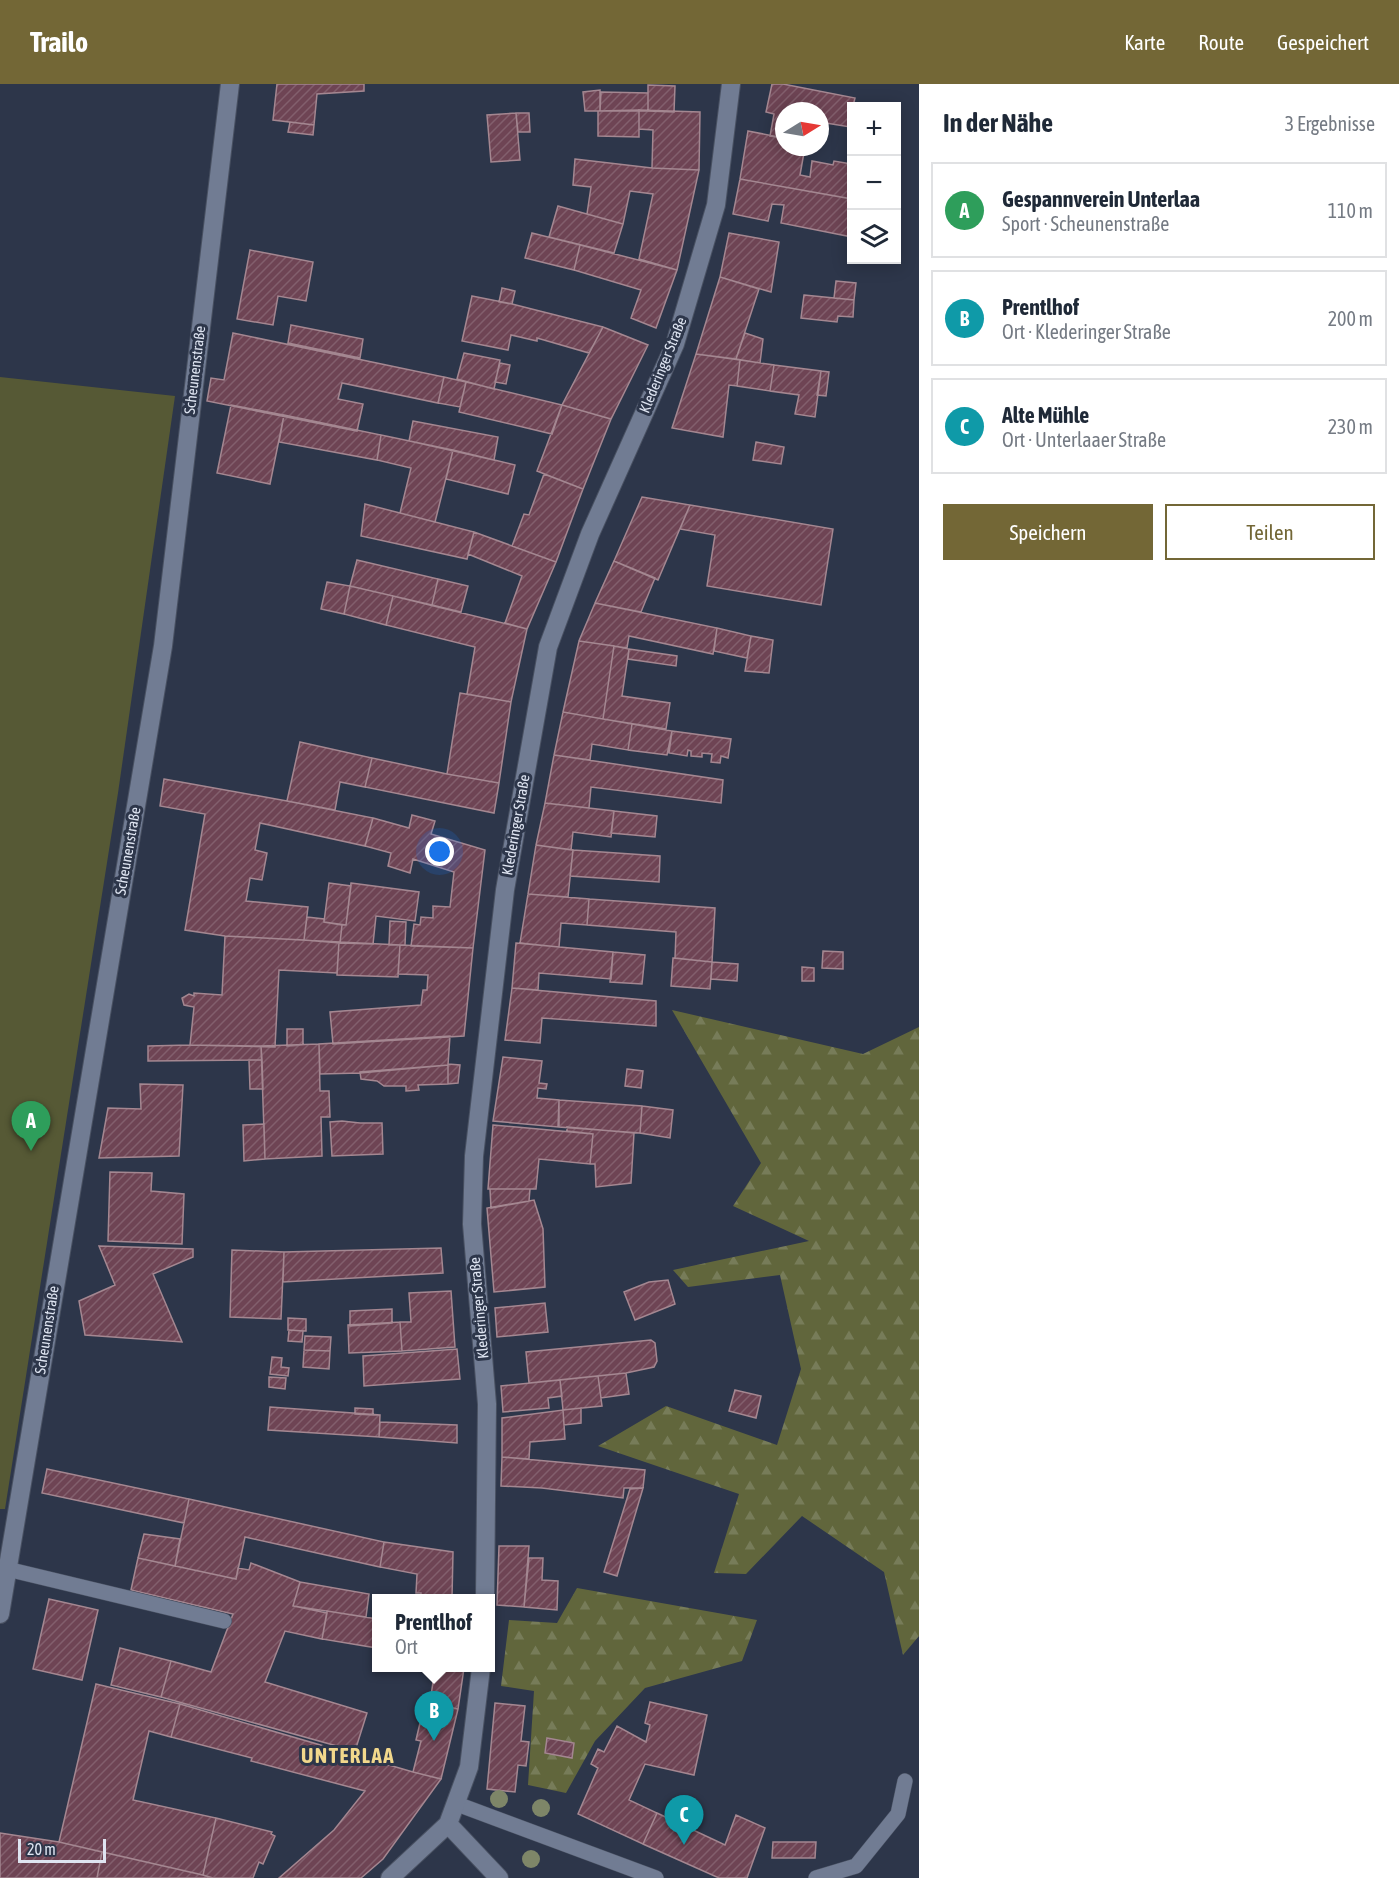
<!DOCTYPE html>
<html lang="de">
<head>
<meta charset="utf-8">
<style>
	:root { --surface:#fff; --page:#f6f6f7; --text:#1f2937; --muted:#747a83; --line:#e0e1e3; --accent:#736736 }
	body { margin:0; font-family:"Asap Condensed",sans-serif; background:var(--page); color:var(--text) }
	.controls { position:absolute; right:18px; top:18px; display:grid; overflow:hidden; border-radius:0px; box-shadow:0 3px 15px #0003 }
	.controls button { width:54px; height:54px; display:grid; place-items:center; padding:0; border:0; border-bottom:2px solid var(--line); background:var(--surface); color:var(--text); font:30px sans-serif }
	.compass { position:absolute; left:775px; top:18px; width:54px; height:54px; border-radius:50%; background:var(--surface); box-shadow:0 3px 15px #0003; rotate:79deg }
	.scale { position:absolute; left:18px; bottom:15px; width:88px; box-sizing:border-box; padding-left:6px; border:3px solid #dee4f1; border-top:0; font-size:16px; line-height:21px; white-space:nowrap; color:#dee4f1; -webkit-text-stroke:4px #2d364a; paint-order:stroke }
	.you { position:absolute; left:440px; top:768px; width:21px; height:21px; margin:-15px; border:4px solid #fff; border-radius:50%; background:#1a73e8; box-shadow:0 0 0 9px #1a73e833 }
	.badge { display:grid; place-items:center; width:39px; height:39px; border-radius:50%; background:var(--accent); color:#fff; font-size:20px; font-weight:700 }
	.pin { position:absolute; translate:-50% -50px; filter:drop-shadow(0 2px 3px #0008) }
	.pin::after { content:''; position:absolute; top:32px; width:21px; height:18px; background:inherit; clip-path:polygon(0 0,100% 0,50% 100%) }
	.popup { position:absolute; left:372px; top:1510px; width:123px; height:78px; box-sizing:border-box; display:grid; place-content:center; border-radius:0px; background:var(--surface); filter:drop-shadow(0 2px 4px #0005); font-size:20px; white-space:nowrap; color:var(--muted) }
	.popup b { font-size:22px; color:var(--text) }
	.popup::after { content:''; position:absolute; left:50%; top:100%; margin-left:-12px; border:12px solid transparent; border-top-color:var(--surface) }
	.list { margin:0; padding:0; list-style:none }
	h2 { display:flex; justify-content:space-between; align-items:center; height:78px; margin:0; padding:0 24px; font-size:26px }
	h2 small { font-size:20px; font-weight:400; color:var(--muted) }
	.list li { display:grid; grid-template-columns:39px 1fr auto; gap:18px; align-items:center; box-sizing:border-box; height:96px; margin:0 12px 12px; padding:0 12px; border:2px solid var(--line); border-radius:0px }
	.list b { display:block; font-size:22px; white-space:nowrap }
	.list p { margin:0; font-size:20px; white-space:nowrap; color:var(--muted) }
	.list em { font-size:20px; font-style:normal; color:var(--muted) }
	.actions { display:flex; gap:12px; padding:18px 24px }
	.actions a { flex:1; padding:14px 0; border:2px solid var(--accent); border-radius:0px; text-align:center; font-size:21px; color:var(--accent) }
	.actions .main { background:var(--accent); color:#fff }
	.icon { flex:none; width:33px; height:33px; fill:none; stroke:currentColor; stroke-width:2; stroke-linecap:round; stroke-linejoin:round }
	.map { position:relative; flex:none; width:919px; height:1794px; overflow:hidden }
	header { display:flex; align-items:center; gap:36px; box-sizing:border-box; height:84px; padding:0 30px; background:var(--accent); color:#fff }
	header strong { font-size:28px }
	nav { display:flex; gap:33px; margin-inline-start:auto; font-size:21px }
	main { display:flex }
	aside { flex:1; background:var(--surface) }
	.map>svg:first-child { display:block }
</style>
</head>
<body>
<header>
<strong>Trailo</strong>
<nav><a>Karte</a><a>Route</a><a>Gespeichert</a></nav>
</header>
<main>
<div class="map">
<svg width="919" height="1794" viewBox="0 0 919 1794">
	<defs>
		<pattern id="forest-firs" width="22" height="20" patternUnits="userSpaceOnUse" patternTransform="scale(1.5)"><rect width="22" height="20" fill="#61663c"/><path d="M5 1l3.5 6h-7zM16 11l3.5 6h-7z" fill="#777c59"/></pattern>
		<pattern id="building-hatch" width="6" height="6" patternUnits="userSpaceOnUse" patternTransform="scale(1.5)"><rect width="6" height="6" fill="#6e4454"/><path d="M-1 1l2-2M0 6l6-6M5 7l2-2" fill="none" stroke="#825f6d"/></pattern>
	</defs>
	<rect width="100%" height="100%" fill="#2d364a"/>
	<path fill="url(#forest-firs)" d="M672,926L863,970L919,943V1552L903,1571L884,1488L802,1432L746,1490L714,1489L739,1410L598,1362L666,1322L777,1361L801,1285L780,1191L688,1203L673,1186L809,1157L733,1122L761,1079Z
		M577,1504L757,1536L742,1577L645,1604L595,1657L566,1709L528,1701L534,1607L501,1602L509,1536L557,1539Z"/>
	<path fill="#565935" d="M0,293L175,312L118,709L5,1425H0Z"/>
	<path fill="url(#building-hatch)" stroke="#a48791" stroke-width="1.5" d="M277,0H364V7L317,10L314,41L273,36Z
		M772,0H783L855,14L853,22H852L850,43L820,38V27H784V54L770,52L774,30L766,28Z
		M648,1L675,2L674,28L648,27Z
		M600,6V27H585L583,8Z
		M601,8L648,9V27H600Z
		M639,26L700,28L699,86L652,84L653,46L639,45Z
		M639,26V53L598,52V27Z
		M516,29H529L530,48H518Z
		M516,29L520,76L491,78L487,31Z
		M290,38L314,41L313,51L288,48Z
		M748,47L784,54V63H805L800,91L810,93L812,77L833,81L834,77L851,80L852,115L740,95Z
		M575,75L652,84L699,86L677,186L639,175L653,110L630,107L623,140L587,130L591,103L573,101Z
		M740,95L852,115V153L781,139L784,121L772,120L768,137L733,130Z
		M558,122L623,140L614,169L549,153Z
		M532,149L580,161L574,186L525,174Z
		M729,149L779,158L771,208L720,193Z
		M580,161L677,186L656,244L631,234L641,206L574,186Z
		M250,166L313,178L306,217L278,212L273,241L237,235Z
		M720,193L759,205L736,275L696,270Z
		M836,197L856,199L854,216L834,214Z
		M502,204L515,207L512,220L499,218Z
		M804,211L854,216L853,233L838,232L837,238L801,234Z
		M472,212L512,220L603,243L589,269L537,254V257L511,251L508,266L462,257Z
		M291,241L363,255L360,274L288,259Z
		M603,243L648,261L611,335L562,321Z
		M233,249L444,293L438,319L342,299L338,315L363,320L357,347L207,317L211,294L224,296Z
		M745,249L763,255L760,279L736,275Z
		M464,269L500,276L494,305L457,295Z
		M696,270L740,276L737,302L729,301L723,353L672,344Z
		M740,276L774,281L770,307L737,302Z
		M500,279L510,281L506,300L495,298Z
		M774,281L821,287L815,333L795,330L799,311L770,307Z
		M821,287L829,288L826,312L817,311Z
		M444,293L466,298L460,323L438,319Z
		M466,298L562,321L552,350L459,328Z
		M231,321L284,331L270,400L217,389Z
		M562,321L611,335L583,405L537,387Z
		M284,331L381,351L377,376L279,358Z
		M413,337L498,353L494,376L409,357Z
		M381,351L453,366L435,438L400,429L411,384L377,376Z
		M756,358L784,363L781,380L753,376Z
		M453,366L515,381L508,410L446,395Z
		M544,390L583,405L556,478L512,462L524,430L529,431Z
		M642,413L690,421L658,496L614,477Z
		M365,420L474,448L467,475L361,452Z
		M690,421L833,445L821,521L707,502L715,451L680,445Z
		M474,448L556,478L527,545L505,539L522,492L468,470Z
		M357,476L438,495L432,521L350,502Z
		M614,477L655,494L641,528L595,519Z
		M438,495L468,502L461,528L432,521Z
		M327,498L350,502L344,530L321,525Z
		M350,502L393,512L386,541L344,530Z
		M393,512L527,545L511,618L467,610L475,563L386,541Z
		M595,519L717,544L713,570L629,552L627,564L579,557Z
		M717,544L751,552L747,574L714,567Z
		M751,552L773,556L769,589L745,587Z
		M579,557L614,562L603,635L563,628Z
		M614,562L629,565L622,612L670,619L666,645L603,635Z
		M629,565L677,572L676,582L628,575Z
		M460,609L511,618L499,699L447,690Z
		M563,628L632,640L628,666L592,660L590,676L554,671Z
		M632,640L672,647L667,671L628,666Z
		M672,647L731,655L728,674L721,672L720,679L711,678L712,670L702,669V673L691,672V667L688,666L687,672L669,669Z
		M300,658L372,674L365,703L340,698L335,726L287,717Z
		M554,671L723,696L721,719L591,703L589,724L545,719Z
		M372,674L447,690L499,699L494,729L365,703Z
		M164,695L287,717L373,734L365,762L260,739L255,766L267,769L262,796L250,794L246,817L308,823L304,856L225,852L185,846L205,730L160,722Z
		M545,719L614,727L611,753L573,748L571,766L536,761Z
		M614,727L657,732L655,753L611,749Z
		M412,731L435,737L431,750L485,766L473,864L411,862L414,840L420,841L421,833L433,834V822L450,823L454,788L413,775L410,789L388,782L391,769L365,762L373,734L409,744Z
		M536,761L573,766L568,813L528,810Z
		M573,766L660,772L659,798L570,792Z
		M329,799L351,802L346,841L324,838Z
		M351,799L419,808L415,837L376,832L373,860L340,859L342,841H346Z
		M528,810L589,815L587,841L561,839L559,863L520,859Z
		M589,815L715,824L712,878L675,874L676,848L587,841Z
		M307,833L324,835V838L342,841L340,859L304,856Z
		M390,837L406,838L405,861H389Z
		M225,852L339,858L337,889L279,886L275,963L190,961L194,923L184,921L182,914L189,910L194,912V909L222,911Z
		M339,858L400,861L398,893L337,891Z
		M516,859L613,868L611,895L539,889L538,906L512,904Z
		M400,861L473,864L464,952L333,960L330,928L421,921L423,906H427L428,891L398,890Z
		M823,867L843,868V885L822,884Z
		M613,868L645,871L642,900L610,898Z
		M673,874L712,878L710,905L671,902Z
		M712,878L738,880L737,897L711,895Z
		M802,883L814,884V897H802Z
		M512,904L656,917V942L542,934L540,959L505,956Z
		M287,945H303V961L287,962Z
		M450,952L448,981L360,989L320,990L319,960Z
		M319,960L320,1007H329L330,1033H321L322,1072L265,1075L261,962Z
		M190,961L261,962L262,976L148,977V962Z
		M503,973L542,977L539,999L547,1000L546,1005L538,1004L537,1014L559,1016L558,1043L493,1037Z
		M249,976H262L263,1005H250Z
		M448,980L460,981L458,999L448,1000Z
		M448,981V1000L418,1001L419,1006L406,1007V1002H384L377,997L361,995L360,988Z
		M627,985L643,987L641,1004L625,1002Z
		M140,1000L183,1001L179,1072L99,1074L108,1024L141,1025Z
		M559,1016L642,1022L640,1049L559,1043Z
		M642,1022L673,1026L670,1054L640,1049Z
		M342,1037L360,1039H382L383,1070L332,1072L330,1038Z
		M264,1040L265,1075L244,1077L243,1041Z
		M493,1041L593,1050L590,1080L539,1075L536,1105H488Z
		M567,1043L634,1049L631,1099L596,1103L595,1080H590L593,1050L567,1047Z
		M110,1088L152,1089L151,1107L184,1110L182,1160L108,1157Z
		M490,1105H530L529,1117L491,1124Z
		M534,1116L543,1145L545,1203L494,1208L487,1124Z
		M99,1162L193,1165V1173L153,1190L182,1258L85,1251L79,1217L115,1201Z
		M441,1164L443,1189L283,1198L284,1168Z
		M232,1166L284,1168L281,1235L230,1233Z
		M668,1196L675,1220L635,1236L624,1208L649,1198Z
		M451,1207L455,1263L402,1267L400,1238H411L409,1209Z
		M545,1219L548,1248L497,1253L495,1224Z
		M392,1225V1239L350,1242V1227Z
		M288,1234L306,1235V1247L288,1246Z
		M400,1238L402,1267L349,1269L348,1241Z
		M289,1246L303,1247L302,1258L288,1257Z
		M305,1252L331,1253L330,1267L304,1266Z
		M651,1256L655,1259L657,1277L654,1283L626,1289L529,1299L526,1268Z
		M457,1265L460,1295L364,1302L363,1272Z
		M304,1266L330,1267L329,1285L303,1283Z
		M272,1273L282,1274L281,1283L289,1284L288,1292L270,1290Z
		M626,1289L629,1310L601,1314L598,1292Z
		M598,1292L602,1322L563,1326L560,1296Z
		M269,1293L286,1294L285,1305L269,1303Z
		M560,1296L562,1312L548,1314L549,1324L503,1328L501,1302Z
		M735,1306L761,1312L756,1334L729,1327Z
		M270,1323L380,1331L379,1353L268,1346Z
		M355,1324L373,1325V1331L355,1330Z
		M581,1324V1339L564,1341L563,1326Z
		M563,1326L565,1355L530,1358L529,1375L502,1373V1334Z
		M380,1338L457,1341V1359L379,1353Z
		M502,1373L645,1386L643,1404H624L623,1414L542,1404L501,1402Z
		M47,1385L189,1415L184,1439L42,1409Z
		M643,1404L617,1492L604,1488L630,1405Z
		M189,1415L384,1458L380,1483L245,1453L236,1495L175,1482Z
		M144,1450L180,1455L175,1482L138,1474Z
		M384,1458L453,1468L452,1514H421V1509H416L417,1490L380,1483Z
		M499,1462H529L524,1523L497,1521Z
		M138,1474L236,1495L238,1484L249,1486L251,1479L300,1498L293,1522L327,1529L322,1555L285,1547L265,1598L367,1629L355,1667L161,1613L171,1577L211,1588L233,1530L131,1506Z
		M529,1474H543L542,1496L558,1497L557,1526L524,1523Z
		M300,1498L369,1510L366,1533L293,1522Z
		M49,1515L98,1526L82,1596L33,1585Z
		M327,1527L377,1535V1564L322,1555Z
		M120,1564L171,1577L161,1613L111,1601Z
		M435,1584H464L458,1625L430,1619Z
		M96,1600L180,1620L171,1653L149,1647L133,1716L216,1734L203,1791L59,1758Z
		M425,1618L458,1625L441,1695L413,1688L421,1657L416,1656Z
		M650,1618L707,1631L694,1691L645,1680L629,1716L657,1729L643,1760L578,1730L598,1684L591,1680L598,1665L604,1668L617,1642L646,1658L650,1641L645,1639Z
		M495,1619L525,1622L521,1657L529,1658L526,1682L518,1681L515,1708L487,1705Z
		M180,1620L413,1688L441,1695L383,1775L361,1794H279L334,1746L365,1707L251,1677L252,1674L171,1653Z
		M547,1654L574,1659L572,1674L545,1669Z
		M657,1729L725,1761L736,1731L765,1744L747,1794H719L643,1760Z
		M216,1734L272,1748L271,1750L275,1752L263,1780L259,1778L253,1794H213L203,1791Z
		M0,1749L59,1758L102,1768L97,1794H0Z
		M773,1758H816L815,1774H772Z
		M102,1768L203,1791L212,1794H97Z"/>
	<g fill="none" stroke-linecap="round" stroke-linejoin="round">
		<g stroke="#495162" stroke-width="16">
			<path id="lane" d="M7,1485L224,1537
				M457,1720L656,1794
				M816,1794L856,1782L898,1730L905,1697"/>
		</g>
		<g stroke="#495162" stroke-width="20">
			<path id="street" d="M485,1514L487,1320L472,1140L474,1072L505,806L548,563L590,450L675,260L716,121L731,0
				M0,1530L163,562L230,0
				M448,1740L499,1794
				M390,1794L448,1740L469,1683L481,1584"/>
		</g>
		<use href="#lane" stroke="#717c93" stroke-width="15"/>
		<use href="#street" stroke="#717c93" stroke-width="18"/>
	</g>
	<g fill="#7e8668">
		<circle cx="499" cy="1715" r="9"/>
		<circle cx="541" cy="1724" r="9"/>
		<circle cx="531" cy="1775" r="9"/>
	</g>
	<g text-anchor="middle" stroke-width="6" stroke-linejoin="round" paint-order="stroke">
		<g font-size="15" fill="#dee4f1" stroke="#2d364a">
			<text transform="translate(663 281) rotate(-68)" y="5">Klederinger Straße</text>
			<text transform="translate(195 286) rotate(-83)" y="5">Scheunenstraße</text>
			<text transform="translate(516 741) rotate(-80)" y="5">Klederinger Straße</text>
			<text transform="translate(128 767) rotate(-80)" y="5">Scheunenstraße</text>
			<text transform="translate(479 1224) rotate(-95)" y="5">Klederinger Straße</text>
			<text transform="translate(47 1246) rotate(-81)" y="5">Scheunenstraße</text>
		</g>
		<g font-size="21" font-weight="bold" letter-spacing="1.5" fill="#f2d88c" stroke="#2d364a">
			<text x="348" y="1679">UNTERLAA</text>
		</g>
	</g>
</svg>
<div class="controls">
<button>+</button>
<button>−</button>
<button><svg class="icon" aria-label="layers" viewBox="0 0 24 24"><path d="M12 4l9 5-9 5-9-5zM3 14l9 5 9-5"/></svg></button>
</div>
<svg class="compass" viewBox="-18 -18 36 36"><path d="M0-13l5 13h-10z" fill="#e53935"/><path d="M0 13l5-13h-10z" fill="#747a83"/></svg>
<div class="scale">20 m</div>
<div class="you"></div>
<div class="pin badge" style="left:31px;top:1067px;background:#2e9e5b">A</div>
<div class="pin badge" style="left:434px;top:1657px;background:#0f9aa8">B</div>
<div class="popup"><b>Prentlhof</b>Ort</div>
<div class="pin badge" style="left:684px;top:1761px;background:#0f9aa8">C</div>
</div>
<aside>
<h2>In der Nähe<small>3 Ergebnisse</small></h2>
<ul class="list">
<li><span class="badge" style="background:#2e9e5b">A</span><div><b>Gespannverein Unterlaa</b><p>Sport · Scheunenstraße</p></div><em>110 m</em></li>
<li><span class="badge" style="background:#0f9aa8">B</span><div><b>Prentlhof</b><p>Ort · Klederinger Straße</p></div><em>200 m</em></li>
<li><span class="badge" style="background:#0f9aa8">C</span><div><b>Alte Mühle</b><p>Ort · Unterlaaer Straße</p></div><em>230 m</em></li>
</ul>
<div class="actions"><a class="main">Speichern</a><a>Teilen</a></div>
</aside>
</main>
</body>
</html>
